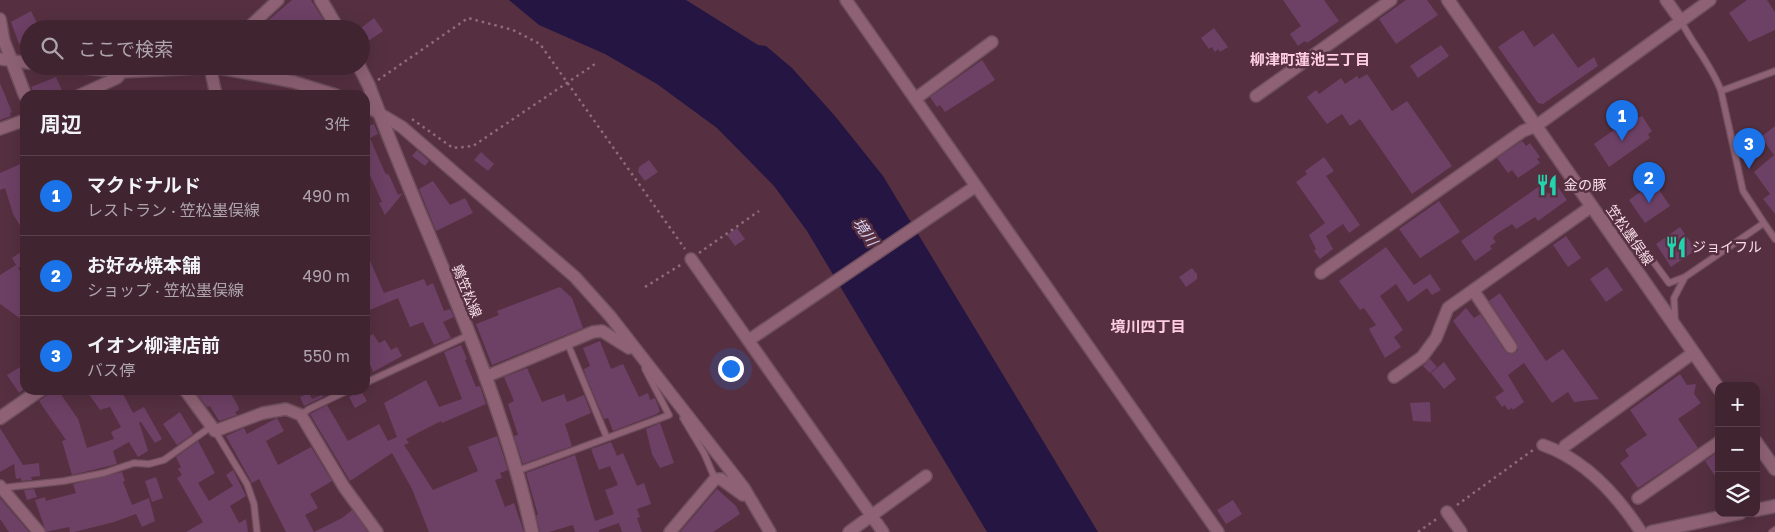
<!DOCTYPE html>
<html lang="ja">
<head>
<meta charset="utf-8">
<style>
	:root { --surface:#402430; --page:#4b303c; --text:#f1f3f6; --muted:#aea4ab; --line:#59414c; --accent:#1a73e8 }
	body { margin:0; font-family:"Golos Text","Noto Sans JP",sans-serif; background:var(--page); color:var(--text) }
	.controls { position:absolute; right:15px; bottom:15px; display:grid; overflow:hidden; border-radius:10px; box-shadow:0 5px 20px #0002 }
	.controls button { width:45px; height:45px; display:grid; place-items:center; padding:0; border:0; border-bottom:1px solid var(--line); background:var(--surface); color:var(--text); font:25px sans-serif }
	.you { position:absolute; left:730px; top:368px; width:18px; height:18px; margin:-12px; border:4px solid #fff; border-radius:50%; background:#1a73e8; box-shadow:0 0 0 8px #1a73e833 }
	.badge { display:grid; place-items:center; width:32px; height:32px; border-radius:50%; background:var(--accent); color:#fff; font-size:16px; font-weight:700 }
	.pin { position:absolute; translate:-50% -41px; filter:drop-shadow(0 1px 2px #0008) }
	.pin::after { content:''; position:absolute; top:26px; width:18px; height:15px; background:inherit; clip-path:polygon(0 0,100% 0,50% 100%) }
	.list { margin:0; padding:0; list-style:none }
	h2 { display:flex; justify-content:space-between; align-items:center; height:65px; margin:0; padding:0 20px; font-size:21px }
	h2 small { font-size:16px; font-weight:400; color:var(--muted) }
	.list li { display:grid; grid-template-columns:32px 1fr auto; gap:15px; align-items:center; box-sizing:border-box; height:80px; padding:0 20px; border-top:1px solid var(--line) }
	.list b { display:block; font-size:19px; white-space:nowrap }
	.list p { margin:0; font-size:16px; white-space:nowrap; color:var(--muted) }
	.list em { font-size:16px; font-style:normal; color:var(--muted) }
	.icon { flex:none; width:28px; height:28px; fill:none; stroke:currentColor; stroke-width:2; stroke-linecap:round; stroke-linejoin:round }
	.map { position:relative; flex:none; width:1775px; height:532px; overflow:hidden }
	.search { position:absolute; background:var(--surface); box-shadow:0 5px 20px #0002; left:20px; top:20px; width:350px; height:55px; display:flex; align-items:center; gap:12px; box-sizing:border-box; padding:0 18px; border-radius:28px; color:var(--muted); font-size:19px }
	.panel { position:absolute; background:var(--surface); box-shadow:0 5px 20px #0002; left:20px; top:90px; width:350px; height:305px; border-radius:15px }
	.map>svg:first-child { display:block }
</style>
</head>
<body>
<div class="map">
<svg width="1775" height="532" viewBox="0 0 1775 532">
	<rect width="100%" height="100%" fill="#563040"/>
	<path fill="#241543" d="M509,0H686L758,45L766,46L792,68L835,116L883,176L1098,532H987L807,231L774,186L717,128L657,84L605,54L539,25Z"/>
	<path fill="#6d4065" d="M292,0H311L326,24L319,29H258Z
		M1283,0H1324L1339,21L1307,43L1305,41L1298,46L1290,34L1301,26Z
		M1406,0H1427L1438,15L1396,44L1379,19Z
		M1747,0H1767L1775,12V30L1749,42L1729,13Z
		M31,11L40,29H29V39L19,44L11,22Z
		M374,18L383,31L361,46V28Z
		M1214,28L1228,47L1220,52L1218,49L1215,52L1212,47L1209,49L1201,38Z
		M1523,30L1534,47L1553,33L1578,68L1594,57L1598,66L1543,104L1538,103L1498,47Z
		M1441,45L1449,56L1418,78L1410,66Z
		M982,60L995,80L945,112L940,105L937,107L930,97Z
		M1367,74L1392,111L1407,101L1452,166L1412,194L1360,119L1350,126L1342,114L1327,124L1307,97L1316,90L1319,94L1341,78L1345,84L1357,76L1359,79Z
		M56,77L64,95H35L31,87Z
		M0,83L12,112L10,113L11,116L0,120Z
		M1635,115L1637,118L1642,116L1652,131L1648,134L1650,138L1609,167L1594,144Z
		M374,124L378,134L370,138L385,173L389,175L398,195L403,193L385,215L379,203L382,202L365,164V127Z
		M1775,126V214L1763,199L1770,194L1754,172L1774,155L1761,137Z
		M1522,141L1526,146L1530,143L1540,157L1537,159L1540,163L1518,178L1512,170L1508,173L1497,158Z
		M417,150L429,161L425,166L412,156Z
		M481,152L494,164L488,171L474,160Z
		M1324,157L1334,171L1326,176L1360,225L1349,233L1343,224L1326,236L1333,249L1320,259L1314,251L1316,249L1309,235L1325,223L1296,182L1307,174L1305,171Z
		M649,160L658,172L645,181L638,172L639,167Z
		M25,162V234L13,214L5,188L0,190V173Z
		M433,181L450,205L465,198L473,213L436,231L419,189Z
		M1654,182L1670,206L1645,223L1629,200Z
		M1541,185L1548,194L1558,187L1567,200L1538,221L1535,217L1516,229L1512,224L1496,234L1493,238L1496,242L1490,246L1492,249L1475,261L1461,241Z
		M1439,201L1460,232L1420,258L1399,229Z
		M1680,227L1696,250L1671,267L1656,244Z
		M737,228L745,239L735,246L727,235Z
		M1566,236L1581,258L1568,267L1553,245Z
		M1386,247L1414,285L1430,274L1441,290L1432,295L1427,288L1408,302L1396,284L1380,296L1403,330L1394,337L1401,347L1385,358L1369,329L1376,325L1364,308L1360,310L1339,281Z
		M365,249L384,293L424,279L427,286L433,283L444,311L450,309L454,317L443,322L451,338L434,345L423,322L410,327L398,298L365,312Z
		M21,252L25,259V264L18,268L25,279V322L0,304V275L16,265L12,258Z
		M1607,267L1623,290L1606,302L1590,279Z
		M1192,268L1197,274V279L1186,287L1179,277Z
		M560,287L572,298L583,328L492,365L476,324L499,315L497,311Z
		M1500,293L1546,361L1563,349L1599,399L1574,402L1568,392L1552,403L1524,363L1508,375L1524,402L1513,410L1512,408L1508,410L1505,405L1502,407L1495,397L1504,391L1453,321L1466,308L1474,318L1480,314L1505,351L1508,354L1515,353L1518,350L1517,343L1489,301Z
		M373,334L379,343L385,340L391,350L397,347L402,356L373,372L366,353L370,351L365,339Z
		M600,341L611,369L623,364L639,397L648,393L650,400L655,398L660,411L657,414L613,431L608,418L604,419L585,374L584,369L590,366L583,348Z
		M461,345L467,359L465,360L476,387L480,386L486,404L442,423L441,421L406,439L409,443L404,445L433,490L478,471L468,447L497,436L508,470L500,473L502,478L495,480L505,507L514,503L524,532H429L412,489L392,453L350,481L310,414L327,405L348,441L379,424L388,441L397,437L384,403L426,380L439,407L462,399L444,352Z
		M1430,359L1437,367L1430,373L1423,366Z
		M1444,362L1456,379L1444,389L1431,373Z
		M25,364V388L19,393L7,375Z
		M527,368L542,402L564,394L567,402L584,395L591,413L565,424L572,446L523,464L514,436L518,435L508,404L514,401L504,377Z
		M1680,374L1687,385L1696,384L1694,394L1701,403L1678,419L1698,448L1638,488L1620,463L1629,456L1625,450L1647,435L1630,410Z
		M54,390H58L78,419L87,448L114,439L111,432L121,427L110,407L100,410L86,390H121L133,413L144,407L162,439L155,443L141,422H139L148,451L138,457L129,442L113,451L117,464L72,475L62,441L66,440L39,401Z
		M194,390H229L238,406L239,410L235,412L237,415L219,421L210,406L207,407Z
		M361,391L367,401L355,408L349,397Z
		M309,393L312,399L322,395L323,397L304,406L300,397Z
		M1430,402L1431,422L1413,421L1410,403Z
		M180,412L193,434L177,445L163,424Z
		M277,418L284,431L266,441L278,465L311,447L332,481L310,494L318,508L305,515L314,532L342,518L352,510L368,532H286L259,479L252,483L226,436L244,428L247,434Z
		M660,423L674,463L660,468L652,454L646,429Z
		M0,428L23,465L39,463L40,476L31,477L32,480L21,481V478L16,479L14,464L0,472Z
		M198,441L215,473L198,483L209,501L233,486L226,475L233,470L246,496L230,506L239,523L246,519L248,532H186L203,522L177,478L182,475L178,469L181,467L176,457Z
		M611,442L617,456L623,453L637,486L644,483L651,504L637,509L640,517L637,518L642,532H622L619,523L599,530V532H575L573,525L549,532H540L536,515H538L526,473L575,455L595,521L614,514L605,490L618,485L610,466L599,470L591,449Z
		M1719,451V482L1705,461Z
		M122,472L125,481L123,482L132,505L149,498L155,521L142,527L136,514L114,522L74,532H70L69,527L46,532L35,500L45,497L46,501L49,500L76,493L73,484Z
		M156,477L163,498L152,502L145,481Z
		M34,489L37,497L27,500L24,490Z
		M717,489L736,506L740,514L713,532H680Z
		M0,498L29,532H9L0,519Z
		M1233,500L1242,514L1226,524L1217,510Z"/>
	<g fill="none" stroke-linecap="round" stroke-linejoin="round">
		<g stroke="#6f4f5d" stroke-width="8">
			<path id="service" d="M1681,21C1693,45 1712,66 1721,91L1743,191L1764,223
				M1721,91L1775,71
				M1601,216L1620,223L1636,238L1669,283L1685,277L1764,223L1775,239
				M1675,320L1674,298L1685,277
				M365,383L469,335
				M301,415L309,409L349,390
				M686,417L683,418L704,453L715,479
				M215,431L247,484L254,504L257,532
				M607,438L669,415L645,369V364
				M517,471L607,438L567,342
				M1,488L64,481L104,473L134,463L149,464L164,460L212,426
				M1772,532L1775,530"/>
		</g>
		<g stroke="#6f4f5d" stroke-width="14">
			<path id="minor" d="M846,0L1218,532
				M1666,0L1681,21
				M0,19L4,41L12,61
				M247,29L278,0
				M0,59L29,63
				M67,66L122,72L214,67L294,82L336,95
				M215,66L212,76L216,95
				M80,95L117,78L122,72
				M1256,96L1391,0
				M915,99L992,42
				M365,105L402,127L575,277L610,316L744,488L770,532
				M0,129L25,120
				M691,259L883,532
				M1321,273L1523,131L1536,126L1710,0
				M1473,290L1511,347
				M749,340L976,186
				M485,377L593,332L602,331L629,348
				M1394,377L1422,357L1436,338L1448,308L1592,206
				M185,390L215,431L263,413L286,409L301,415L344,487L377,532
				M1543,445C1586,460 1617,495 1641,532
				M1562,451L1565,446L1693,353
				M0,486L39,532
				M1638,498L1719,442
				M1447,512L1461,532
				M670,532L715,479H721L743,495
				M849,532L926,476"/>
		</g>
		<g stroke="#6f4f5d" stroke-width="15">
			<path id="tertiary" d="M12,61L25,95
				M0,418L40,390"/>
		</g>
		<g stroke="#6f4f5d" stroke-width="15">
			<path id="secondary" d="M321,0L338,29
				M1448,0L1719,389
				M359,66L369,86C424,234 498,377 532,532
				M1756,442L1775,469
				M1756,510L1775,506
				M1651,532L1740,513"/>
		</g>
		<path stroke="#8e6c7a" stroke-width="2.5" stroke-dasharray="2.5 4" stroke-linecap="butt" d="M378,80L468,18L513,30L540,44L685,249
			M412,119L453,148L473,146L595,64
			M699,253L759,211
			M645,287L682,264
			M1457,505L1533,450
			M1418,532L1438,518"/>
		<use href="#service" stroke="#8e6274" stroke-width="5.5"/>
		<use href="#minor" stroke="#8e6274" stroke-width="11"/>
		<use href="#tertiary" stroke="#8e6274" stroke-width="12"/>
		<use href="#secondary" stroke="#8e6274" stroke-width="12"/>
	</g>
	<defs>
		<g id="restaurant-bare" transform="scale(1.725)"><path d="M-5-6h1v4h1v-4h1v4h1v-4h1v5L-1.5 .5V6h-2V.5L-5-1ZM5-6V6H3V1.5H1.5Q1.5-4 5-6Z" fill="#21d5b0" stroke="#563040" stroke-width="2.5" paint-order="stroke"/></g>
	</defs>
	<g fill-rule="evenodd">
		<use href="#restaurant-bare" x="1547" y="185"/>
		<use href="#restaurant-bare" x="1676" y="247"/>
	</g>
	<g text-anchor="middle" stroke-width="5" stroke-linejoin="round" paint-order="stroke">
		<g font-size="14" fill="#f7dee7" stroke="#563040" text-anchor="start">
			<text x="1564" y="190">金の豚</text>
			<text x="1692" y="252">ジョイフル</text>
		</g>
		<g font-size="14" fill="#f7dee7" stroke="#563040">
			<text transform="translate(1630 235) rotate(55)" y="5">笠松墨俣線</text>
			<text transform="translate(467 291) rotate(68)" y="5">鶉笠松線</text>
		</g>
		<g font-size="15" font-weight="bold" fill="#ffcde0" stroke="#563040">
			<text x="1310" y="65">柳津町蓮池三丁目</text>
			<text x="1148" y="332">境川四丁目</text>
		</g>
		<g font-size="15" font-style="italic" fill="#d8d2f3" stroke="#563040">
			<text transform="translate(865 232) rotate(55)" y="5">境川</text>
		</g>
	</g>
</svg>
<div class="controls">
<button>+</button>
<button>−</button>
<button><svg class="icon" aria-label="layers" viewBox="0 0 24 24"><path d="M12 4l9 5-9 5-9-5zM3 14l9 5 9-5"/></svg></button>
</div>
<div class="you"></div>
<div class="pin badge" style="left:1622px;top:141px">1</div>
<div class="pin badge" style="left:1649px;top:203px">2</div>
<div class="pin badge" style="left:1749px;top:169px">3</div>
<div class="search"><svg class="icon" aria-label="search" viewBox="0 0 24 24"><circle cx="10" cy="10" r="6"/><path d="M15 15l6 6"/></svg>ここで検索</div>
<section class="panel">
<h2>周辺<small>3件</small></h2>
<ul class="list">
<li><span class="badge">1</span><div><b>マクドナルド</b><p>レストラン · 笠松墨俣線</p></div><em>490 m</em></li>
<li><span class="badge">2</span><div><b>お好み焼本舗</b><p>ショップ · 笠松墨俣線</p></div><em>490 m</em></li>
<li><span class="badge">3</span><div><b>イオン柳津店前</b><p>バス停</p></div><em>550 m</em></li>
</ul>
</section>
</div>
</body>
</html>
